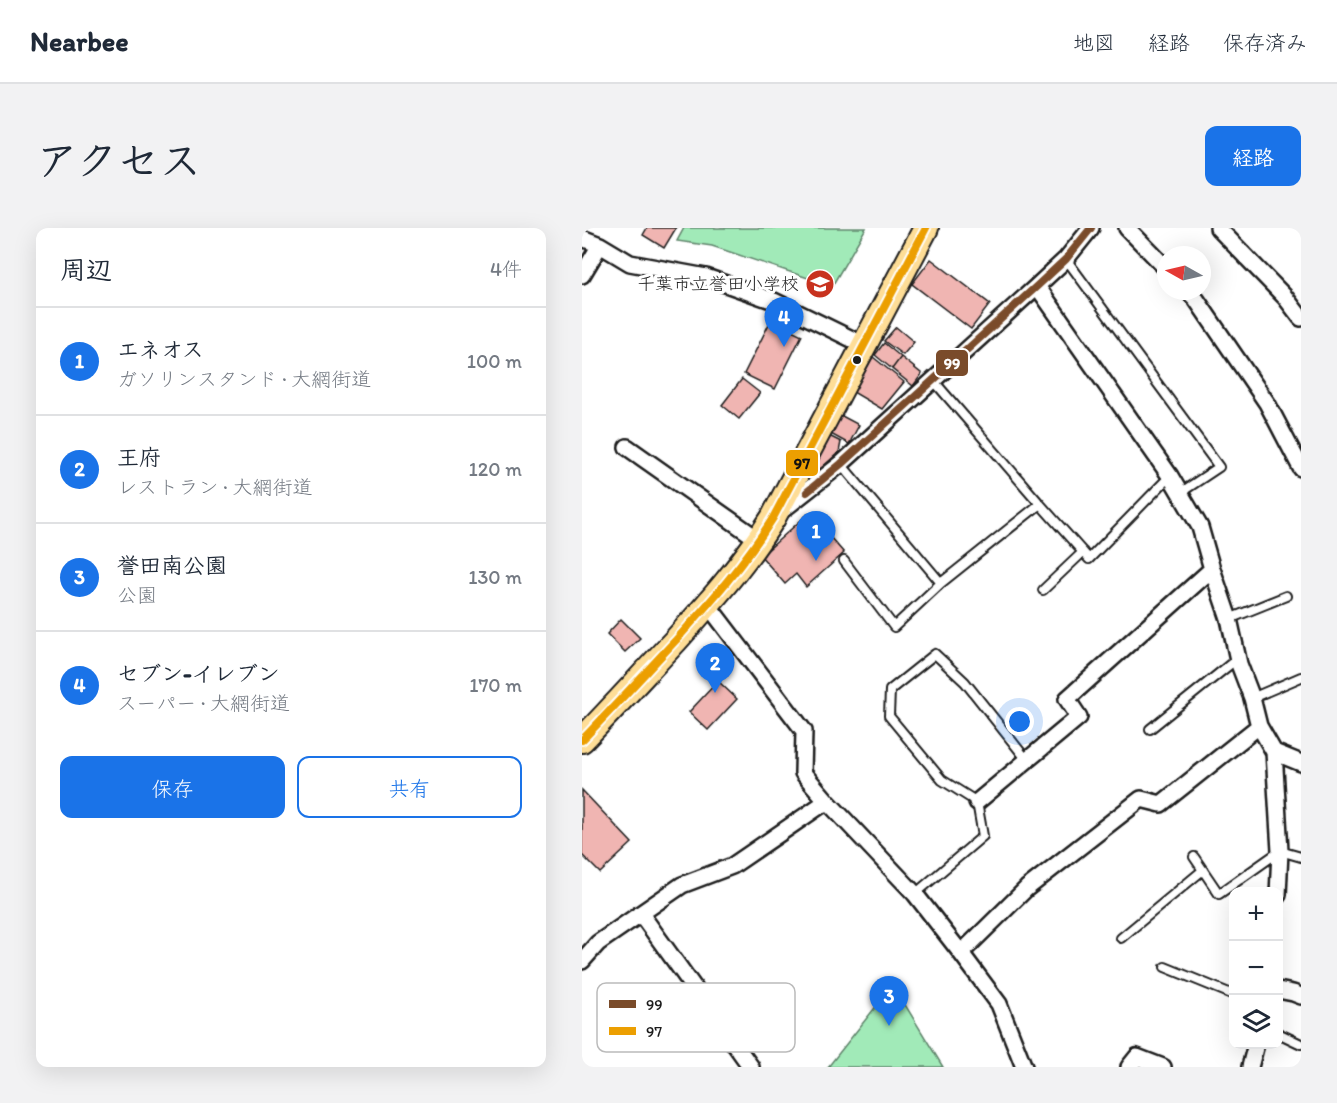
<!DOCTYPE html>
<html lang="ja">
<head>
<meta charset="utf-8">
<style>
	:root { --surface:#fff; --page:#f2f2f3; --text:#1f2937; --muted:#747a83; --line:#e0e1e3; --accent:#1a73e8 }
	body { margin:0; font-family:Itim,"Klee One",sans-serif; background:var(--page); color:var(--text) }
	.controls { position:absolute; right:18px; bottom:18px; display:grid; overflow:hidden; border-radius:12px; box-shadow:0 6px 24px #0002 }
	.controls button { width:54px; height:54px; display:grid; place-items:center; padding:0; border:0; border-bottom:2px solid var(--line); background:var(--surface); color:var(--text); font:30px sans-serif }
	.compass { position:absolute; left:575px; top:18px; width:54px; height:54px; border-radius:50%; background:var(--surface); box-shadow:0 6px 24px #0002; rotate:278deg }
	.you { position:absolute; left:438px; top:494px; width:21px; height:21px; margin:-15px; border:4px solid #fff; border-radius:50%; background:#1a73e8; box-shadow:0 0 0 9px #1a73e833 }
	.badge { display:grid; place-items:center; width:39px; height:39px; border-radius:50%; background:var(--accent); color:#fff; font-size:20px; font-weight:700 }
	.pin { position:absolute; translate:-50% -50px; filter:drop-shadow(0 2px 3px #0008) }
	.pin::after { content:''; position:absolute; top:32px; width:21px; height:18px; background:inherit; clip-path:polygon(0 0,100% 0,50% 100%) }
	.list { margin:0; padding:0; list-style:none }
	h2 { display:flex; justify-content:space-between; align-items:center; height:78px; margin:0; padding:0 24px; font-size:26px }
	h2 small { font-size:20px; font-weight:400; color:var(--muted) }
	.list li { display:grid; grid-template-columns:39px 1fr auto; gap:18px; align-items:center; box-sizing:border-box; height:108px; padding:0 24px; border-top:2px solid var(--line) }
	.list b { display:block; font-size:22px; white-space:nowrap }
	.list p { margin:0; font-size:20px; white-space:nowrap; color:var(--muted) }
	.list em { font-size:20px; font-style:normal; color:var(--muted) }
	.actions { display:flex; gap:12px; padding:18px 24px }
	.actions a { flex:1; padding:14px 0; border:2px solid var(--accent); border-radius:12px; text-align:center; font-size:21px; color:var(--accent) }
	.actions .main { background:var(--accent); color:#fff }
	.icon { flex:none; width:33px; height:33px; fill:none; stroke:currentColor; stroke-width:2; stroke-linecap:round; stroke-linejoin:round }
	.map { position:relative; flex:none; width:719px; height:839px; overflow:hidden; border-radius:12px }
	header { display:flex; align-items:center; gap:36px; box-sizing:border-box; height:84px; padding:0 30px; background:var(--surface); border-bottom:2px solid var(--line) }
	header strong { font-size:28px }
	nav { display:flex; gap:33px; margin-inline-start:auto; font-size:21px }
	.intro { display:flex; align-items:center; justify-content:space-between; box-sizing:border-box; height:144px; padding:0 36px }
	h1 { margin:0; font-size:42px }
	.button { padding:15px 27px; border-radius:12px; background:var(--accent); color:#fff; font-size:21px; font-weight:700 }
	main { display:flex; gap:36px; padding:0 36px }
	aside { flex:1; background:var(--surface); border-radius:12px; box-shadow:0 6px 24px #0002 }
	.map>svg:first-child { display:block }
</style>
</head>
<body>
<header>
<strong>Nearbee</strong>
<nav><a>地図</a><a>経路</a><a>保存済み</a></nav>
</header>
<div class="intro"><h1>アクセス</h1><a class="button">経路</a></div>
<main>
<aside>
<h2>周辺<small>4件</small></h2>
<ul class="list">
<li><span class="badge">1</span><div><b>エネオス</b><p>ガソリンスタンド · 大網街道</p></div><em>100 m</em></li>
<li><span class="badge">2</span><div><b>王府</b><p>レストラン · 大網街道</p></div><em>120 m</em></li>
<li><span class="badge">3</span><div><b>誉田南公園</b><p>公園</p></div><em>130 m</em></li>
<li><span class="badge">4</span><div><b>セブン-イレブン</b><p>スーパー · 大網街道</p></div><em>170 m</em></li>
</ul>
<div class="actions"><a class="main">保存</a><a>共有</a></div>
</aside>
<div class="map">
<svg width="719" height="839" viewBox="0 0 719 839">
	<rect width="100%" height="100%" fill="#fff"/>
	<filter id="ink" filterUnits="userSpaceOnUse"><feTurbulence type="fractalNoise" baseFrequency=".0167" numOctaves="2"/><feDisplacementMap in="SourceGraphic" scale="12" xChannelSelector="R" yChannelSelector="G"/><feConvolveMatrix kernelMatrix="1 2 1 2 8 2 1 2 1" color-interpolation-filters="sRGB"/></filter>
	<g filter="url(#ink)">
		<path fill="#a1eab8" stroke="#5e836a" stroke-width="1.5" d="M102,0H284L250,58L130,18L95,13Z
			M311,757L361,839H246Z"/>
		<path fill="#f0b5b2" stroke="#1c1c1c" stroke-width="1.5" d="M65,0H94L82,20L61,7Z
			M349,31L408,76L389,101L330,56Z
			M189,92L220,107L193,161L162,146Z
			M314,99L332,114L321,127L302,113Z
			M302,115L319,129L310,141L293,127Z
			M291,129L322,154L300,181L271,164Z
			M319,129L340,146L331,158L310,141Z
			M160,151L178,165L157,191L140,177Z
			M258,187L277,197L267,216L247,205Z
			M245,207L259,214L257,224L236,243L228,239Z
			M227,285L262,325L224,359L214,346L203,356L179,328Z
			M39,391L58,410L43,424L25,406Z
			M136,453L155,471L126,502L107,484Z
			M0,562L50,615L18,645L0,627Z"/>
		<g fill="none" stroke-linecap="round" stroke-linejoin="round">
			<g stroke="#1c1c1c" stroke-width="12">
				<path id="service" d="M484,31L637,239L598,265
					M259,236L359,355L458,276L351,152
					M458,276L507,331L588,248
					M262,333L312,399L359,355
					M461,362L501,324
					M647,391L704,368
					M670,470L719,449
					M568,501L656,430
					M612,629L637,666L698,623L719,629
					M333,666L401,608L395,574L360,552L307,488L308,462L353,426L383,454L445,532
					M539,710L621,642
					M583,739L652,767
					M696,805L719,816"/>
			</g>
			<g stroke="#1c1c1c" stroke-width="20">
				<path id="minor" d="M545,0L584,40
					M636,0L703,69L719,90
					M0,10L18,17L48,35L124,49L192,73L282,117
					M0,47L18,17
					M455,58L588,248L618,299L630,341L647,391L657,436L670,470L677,498L692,524L698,623L696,667
					M606,63L614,71L685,175L719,240
					M45,219L177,312
					M198,284L259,236L455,58L484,31L509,0
					M126,377L222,503L221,545L245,573
					M692,524L719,535
					M395,574L497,489L485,471L630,341
					M59,686L169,839
					M379,725L445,660L559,571L579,576L677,498
					M0,733L16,715L100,657L150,638L245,573L333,666L379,725L417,776L442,839
					M696,762L711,765L719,768
					M547,839L555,829L581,839
					M668,839L674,816"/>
			</g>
			<g stroke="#1c1c1c" stroke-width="28">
				<path id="primary" d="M0,512C32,479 63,445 94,412C129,373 163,335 191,290L344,0"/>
			</g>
			<use href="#service" stroke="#fff" stroke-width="8"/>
			<use href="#minor" stroke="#fff" stroke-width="15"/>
			<use href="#primary" stroke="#fedd96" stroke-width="24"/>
			<g stroke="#fff" stroke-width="12">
				<path id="bus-1" d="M225,264L259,236L455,58L484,31L509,0"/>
			</g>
			<g stroke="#fff" stroke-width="12">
				<path id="bus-2" d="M0,512C32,479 63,445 94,412C129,373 163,335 191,290L344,0"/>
			</g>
			<use href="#bus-1" stroke="#7a4b2a" stroke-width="8"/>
			<use href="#bus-2" stroke="#ec9f01" stroke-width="8"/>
		</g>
	</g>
	<defs>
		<g id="school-disc" transform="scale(1.5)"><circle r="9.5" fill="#c8321e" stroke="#fff"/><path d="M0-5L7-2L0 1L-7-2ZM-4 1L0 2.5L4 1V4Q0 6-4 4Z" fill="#fff"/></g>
	</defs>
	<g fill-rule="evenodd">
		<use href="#school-disc" x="238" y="56"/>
	</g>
	<circle fill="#1c1c1c" stroke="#fff" stroke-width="2" cx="275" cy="132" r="5"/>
	<g text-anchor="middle" stroke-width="6" stroke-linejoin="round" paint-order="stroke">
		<g font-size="18" fill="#1c1c1c" stroke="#fff" text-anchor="end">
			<text x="217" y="62">千葉市立誉田小学校</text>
		</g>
	</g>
	<rect x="15" y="755" width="198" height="69" rx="9" fill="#fff" stroke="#bbb" stroke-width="1.5"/>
	<rect x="27" y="772" width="27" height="8" fill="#7a4b2a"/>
	<rect x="27" y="799" width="27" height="8" fill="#ec9f01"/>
	<g font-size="16" fill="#1c1c1c">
		<text x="64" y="782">99</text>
		<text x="64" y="809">97</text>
	</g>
	<g stroke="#fff" stroke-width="2">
		<rect x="353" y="121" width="34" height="28" rx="6" fill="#7a4b2a"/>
		<rect x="203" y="221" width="34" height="28" rx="6" fill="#ec9f01"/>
	</g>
	<g font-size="16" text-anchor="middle" font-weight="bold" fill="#fff">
		<text x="370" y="141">99</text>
	</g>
	<g font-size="16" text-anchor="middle" font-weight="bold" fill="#111">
		<text x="220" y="241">97</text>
	</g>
</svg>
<div class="controls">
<button>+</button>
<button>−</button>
<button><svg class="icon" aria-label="layers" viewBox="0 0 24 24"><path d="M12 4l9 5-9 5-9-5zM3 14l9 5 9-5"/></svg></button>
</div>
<svg class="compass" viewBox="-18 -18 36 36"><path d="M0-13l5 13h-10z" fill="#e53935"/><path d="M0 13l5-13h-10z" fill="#747a83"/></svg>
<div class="you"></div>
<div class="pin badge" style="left:234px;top:333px">1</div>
<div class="pin badge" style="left:133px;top:465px">2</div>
<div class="pin badge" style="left:307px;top:798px">3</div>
<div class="pin badge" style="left:202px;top:119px">4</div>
</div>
</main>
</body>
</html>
